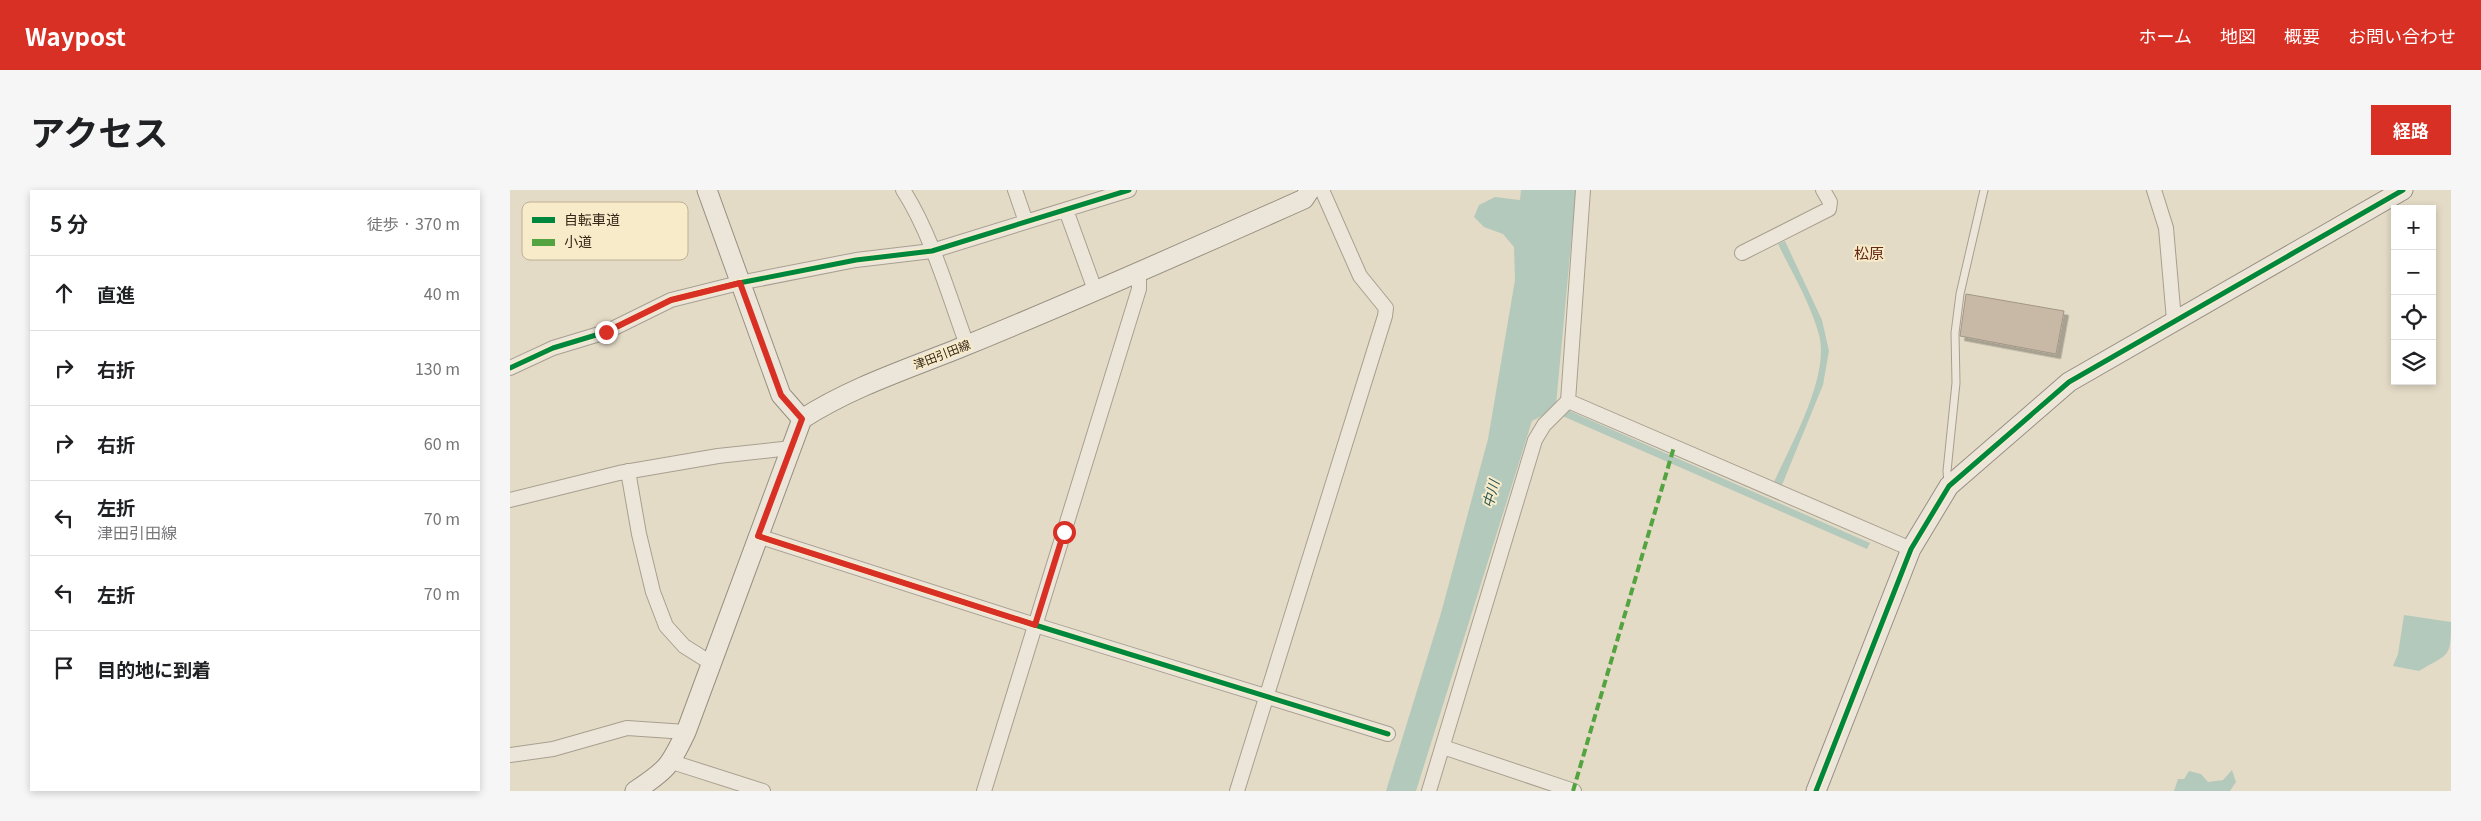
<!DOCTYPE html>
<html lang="ja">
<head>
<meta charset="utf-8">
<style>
	:root { --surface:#fff; --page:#f6f6f6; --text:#202124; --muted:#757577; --line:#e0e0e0; --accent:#d93025 }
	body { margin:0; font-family:Georgia,"Noto Sans JP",serif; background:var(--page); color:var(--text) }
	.controls { position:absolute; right:15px; top:15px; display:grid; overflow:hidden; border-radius:0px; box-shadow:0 2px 8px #0003 }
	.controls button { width:45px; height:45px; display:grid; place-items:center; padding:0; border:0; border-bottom:1px solid var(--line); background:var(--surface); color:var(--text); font:25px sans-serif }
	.stop { position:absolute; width:15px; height:15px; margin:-11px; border:4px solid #d93025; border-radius:50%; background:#fff }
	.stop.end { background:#d93025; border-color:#fff; box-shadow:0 1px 5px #0008 }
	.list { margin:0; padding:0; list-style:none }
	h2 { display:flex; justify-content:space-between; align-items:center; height:65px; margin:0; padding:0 20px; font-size:21px }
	h2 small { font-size:16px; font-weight:400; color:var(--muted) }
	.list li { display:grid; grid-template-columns:32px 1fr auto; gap:15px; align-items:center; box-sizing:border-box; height:75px; padding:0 20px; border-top:1px solid var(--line) }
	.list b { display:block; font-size:19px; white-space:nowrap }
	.list p { margin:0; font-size:16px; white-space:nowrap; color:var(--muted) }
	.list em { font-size:16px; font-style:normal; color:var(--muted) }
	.icon { flex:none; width:28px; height:28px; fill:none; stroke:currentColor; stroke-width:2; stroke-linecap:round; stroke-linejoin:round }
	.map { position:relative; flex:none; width:1941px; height:601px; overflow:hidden; border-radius:0px }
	header { display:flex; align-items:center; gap:30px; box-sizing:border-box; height:70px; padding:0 25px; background:var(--accent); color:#fff }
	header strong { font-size:24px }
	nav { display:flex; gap:28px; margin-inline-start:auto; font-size:18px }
	.intro { display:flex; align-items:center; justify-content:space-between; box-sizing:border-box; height:120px; padding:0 30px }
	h1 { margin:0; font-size:35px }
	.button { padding:12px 22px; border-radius:0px; background:var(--accent); color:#fff; font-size:18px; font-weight:700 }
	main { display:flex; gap:30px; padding:0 30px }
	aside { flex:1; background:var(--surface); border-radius:0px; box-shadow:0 2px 8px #0003 }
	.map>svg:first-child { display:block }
</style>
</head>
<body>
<header>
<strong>Waypost</strong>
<nav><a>ホーム</a><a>地図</a><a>概要</a><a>お問い合わせ</a></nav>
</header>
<div class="intro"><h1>アクセス</h1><a class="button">経路</a></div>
<main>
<aside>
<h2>5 分<small>徒歩 · 370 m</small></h2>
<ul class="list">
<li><svg class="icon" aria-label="ahead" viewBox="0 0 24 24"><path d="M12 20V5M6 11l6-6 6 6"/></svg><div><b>直進</b></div><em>40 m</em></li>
<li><svg class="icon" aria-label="right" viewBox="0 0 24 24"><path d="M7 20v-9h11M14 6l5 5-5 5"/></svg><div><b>右折</b></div><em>130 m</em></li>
<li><svg class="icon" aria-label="right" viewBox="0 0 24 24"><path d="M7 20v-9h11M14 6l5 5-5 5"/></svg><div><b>右折</b></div><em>60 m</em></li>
<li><svg class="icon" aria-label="left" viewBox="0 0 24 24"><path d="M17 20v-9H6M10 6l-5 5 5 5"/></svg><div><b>左折</b><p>津田引田線</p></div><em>70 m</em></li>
<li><svg class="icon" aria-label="left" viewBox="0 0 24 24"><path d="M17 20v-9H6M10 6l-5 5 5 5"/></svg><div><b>左折</b></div><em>70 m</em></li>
<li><svg class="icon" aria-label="arrive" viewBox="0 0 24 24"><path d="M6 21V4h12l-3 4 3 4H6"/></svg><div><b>目的地に到着</b></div></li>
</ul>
</aside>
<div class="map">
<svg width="1941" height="601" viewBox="0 0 1941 601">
	<defs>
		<filter id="shadow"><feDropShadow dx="4.5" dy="4.5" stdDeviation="0" flood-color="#0004"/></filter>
	</defs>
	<rect width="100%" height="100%" fill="#e4dbc6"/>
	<path fill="#b3c9bc" d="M1011,0H1066L1046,215L1360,353L1357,359L1041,221L1022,231L906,601H876L931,423L978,249L1005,90L1004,57L993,44L974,37L964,27L969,15L985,7L1010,10Z
		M1275,51L1312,130L1319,161L1313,195L1272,295L1264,292C1281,254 1320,186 1309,145C1301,114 1282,83 1268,54Z
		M1894,425L1941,432C1941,469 1939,463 1909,481L1883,476L1888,464Z
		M1722,580L1726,592L1720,601H1664L1668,589H1674L1679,581L1691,584L1698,592L1713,590Z"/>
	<path fill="#c8b9a7" stroke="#a39686" filter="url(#shadow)" d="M1456,104L1554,121L1546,164L1450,146Z"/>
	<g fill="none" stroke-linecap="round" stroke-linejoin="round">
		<g stroke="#a89f90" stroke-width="9">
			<path id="lane" d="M1438,293L1437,281L1446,193L1445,143L1450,104L1474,0"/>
		</g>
		<g stroke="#a89f90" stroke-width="16">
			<path id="street" d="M393,0C421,43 439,106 457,155
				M505,0L516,32
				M1644,0L1656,38L1664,130
				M556,20L585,100
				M1232,63L1319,19L1320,12L1313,0
				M0,178L43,158L96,142L161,110L229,93L346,70L422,61L619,0
				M1058,211L1401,359
				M118,281L129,344L143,402L156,436L174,456L201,473
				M0,310L109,283L208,266L281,258
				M248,346L525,435L878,544
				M933,557L1064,601
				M0,565L43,559L117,538L176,542
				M162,572L253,601
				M474,601L629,99V82
				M727,601L875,126L876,118L850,86L812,0
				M919,601L1025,250L1034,235L1058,211L1073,0"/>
		</g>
		<g stroke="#978f80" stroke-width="21">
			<path id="secondary" d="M197,0L271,205L292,229
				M292,229C343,196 401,178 457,155C570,109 682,59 794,9L800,0
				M125,601C157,580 160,576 176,542L292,229
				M1306,601L1401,359L1439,296L1559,192L1893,0"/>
		</g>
		<use href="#lane" stroke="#ebe6d9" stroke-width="7"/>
		<use href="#street" stroke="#ebe6d9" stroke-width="14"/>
		<use href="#secondary" stroke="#ebe6d9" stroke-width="19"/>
		<path stroke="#53a340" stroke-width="4" stroke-dasharray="8 4" stroke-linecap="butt" d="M1063,601L1164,257"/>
		<g stroke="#f8ebc9" stroke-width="8">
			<path id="cycleway" d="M0,178L43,158L96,142L161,110L229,93L346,70L422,61L619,0
				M248,346L525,435L878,544
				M1306,601L1401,359L1439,296L1559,192L1893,0"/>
		</g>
		<use href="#cycleway" stroke="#00873e" stroke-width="5"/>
	</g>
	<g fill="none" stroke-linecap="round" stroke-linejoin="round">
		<path stroke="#d93025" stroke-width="6" d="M96,142L161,110L230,93L271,205L292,229L248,346L525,435L554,342"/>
	</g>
	<g text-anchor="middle" stroke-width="4" stroke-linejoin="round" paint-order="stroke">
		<g font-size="12" fill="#362719" stroke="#f8ebc9">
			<text transform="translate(432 165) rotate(-21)" y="4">津田引田線</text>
		</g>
		<g font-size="14" font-style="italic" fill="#275755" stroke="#f8ebc9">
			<text transform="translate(981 304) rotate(-75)" y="5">中川</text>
		</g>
		<g font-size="15" fill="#662815" stroke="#f8ebc9">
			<text x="1359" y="69">松原</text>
		</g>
	</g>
	<rect x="12" y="12" width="166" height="58" rx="8" fill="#f8ebc9" stroke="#beb094" stroke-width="1"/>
	<rect x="22" y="27" width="23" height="6" fill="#00873e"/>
	<rect x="22" y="49" width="23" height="7" fill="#53a340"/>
	<g font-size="14" fill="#362719">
		<text x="54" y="35">自転車道</text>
		<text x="54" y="57">小道</text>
	</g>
</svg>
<div class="controls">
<button>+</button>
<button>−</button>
<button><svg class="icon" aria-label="locate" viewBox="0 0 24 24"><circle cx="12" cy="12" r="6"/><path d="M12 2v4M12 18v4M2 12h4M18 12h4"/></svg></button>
<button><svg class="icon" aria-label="layers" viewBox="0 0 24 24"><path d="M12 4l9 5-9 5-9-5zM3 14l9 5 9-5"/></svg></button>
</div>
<div class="stop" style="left:554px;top:342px"></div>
<div class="stop end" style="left:96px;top:142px"></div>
</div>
</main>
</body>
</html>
